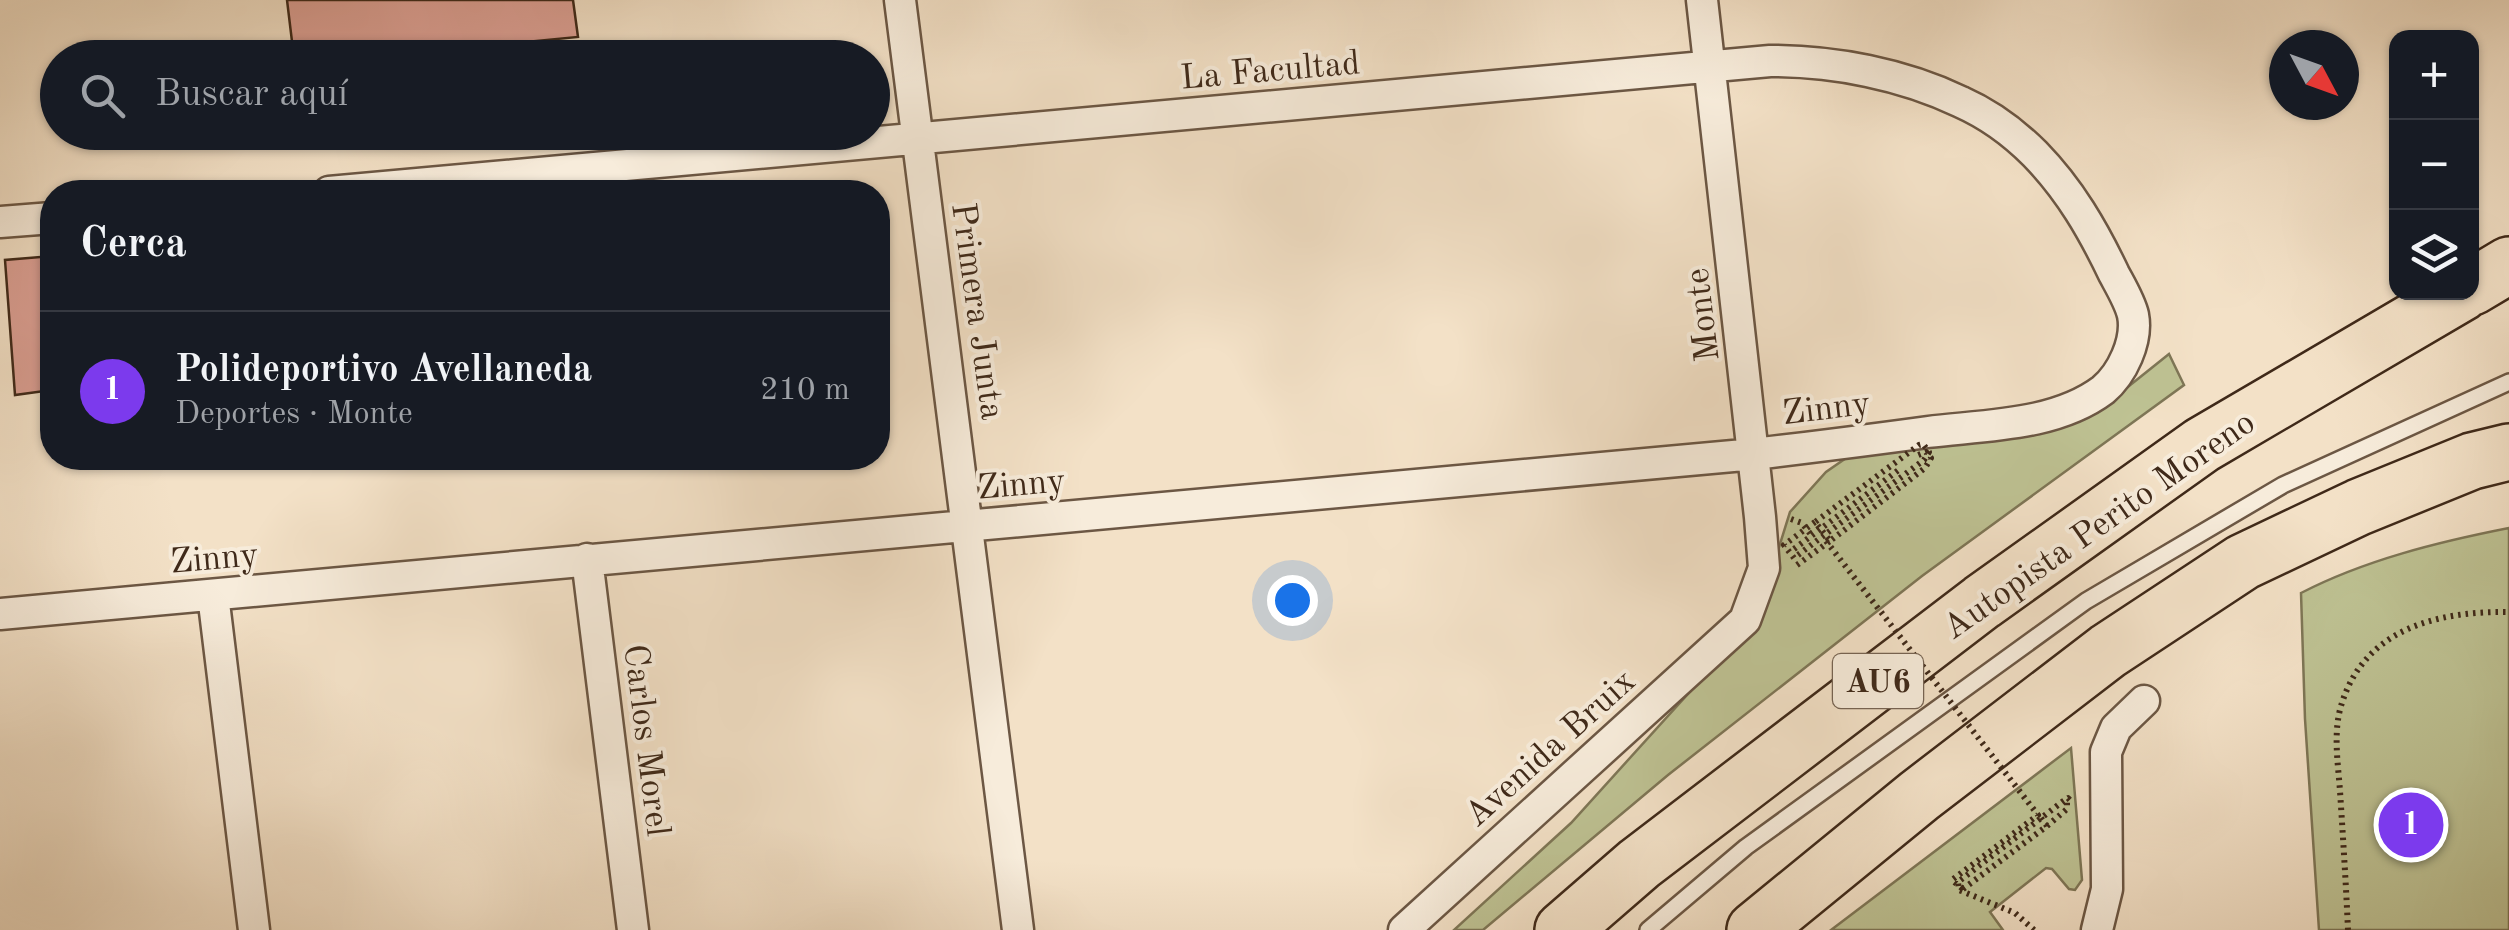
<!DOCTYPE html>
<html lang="es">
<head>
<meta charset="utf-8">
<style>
	:root { --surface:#171b24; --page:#20242c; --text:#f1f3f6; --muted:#9ea1a6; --line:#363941; --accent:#7c3aed }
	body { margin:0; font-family:"Old Standard TT",serif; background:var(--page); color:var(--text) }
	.controls { position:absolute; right:30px; top:30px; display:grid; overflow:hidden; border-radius:20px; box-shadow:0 2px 8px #0004 }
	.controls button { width:90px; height:90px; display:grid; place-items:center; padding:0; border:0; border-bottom:2px solid var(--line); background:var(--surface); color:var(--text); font:50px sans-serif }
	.compass { position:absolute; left:2269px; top:30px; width:90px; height:90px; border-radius:50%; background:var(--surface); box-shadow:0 2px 8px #0004; rotate:131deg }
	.you { position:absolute; left:1292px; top:600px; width:35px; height:35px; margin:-25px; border:8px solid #fff; border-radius:50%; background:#1a73e8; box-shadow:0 0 0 15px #1a73e833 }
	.badge { display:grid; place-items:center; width:65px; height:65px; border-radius:50%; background:var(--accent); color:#fff; font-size:32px; font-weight:700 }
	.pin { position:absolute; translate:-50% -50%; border:5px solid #fff; box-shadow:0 2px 10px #0006 }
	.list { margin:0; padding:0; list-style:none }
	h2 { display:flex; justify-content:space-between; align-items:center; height:130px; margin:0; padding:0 40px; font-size:42px }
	h2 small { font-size:32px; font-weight:400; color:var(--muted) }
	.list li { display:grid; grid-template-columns:65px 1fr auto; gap:30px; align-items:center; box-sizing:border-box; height:160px; padding:0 40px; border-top:2px solid var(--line) }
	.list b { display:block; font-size:38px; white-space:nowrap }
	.list p { margin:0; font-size:32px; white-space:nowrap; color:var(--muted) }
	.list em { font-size:32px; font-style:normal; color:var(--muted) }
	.icon { flex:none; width:55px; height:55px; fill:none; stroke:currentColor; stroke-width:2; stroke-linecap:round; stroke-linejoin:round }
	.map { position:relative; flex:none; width:2509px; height:930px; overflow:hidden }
	.search { position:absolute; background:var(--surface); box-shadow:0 2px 8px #0004; left:40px; top:40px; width:850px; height:110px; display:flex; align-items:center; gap:25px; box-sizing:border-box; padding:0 35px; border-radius:55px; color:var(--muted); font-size:38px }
	.panel { position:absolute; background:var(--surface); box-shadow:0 2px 8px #0004; left:40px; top:180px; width:850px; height:290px; border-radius:40px }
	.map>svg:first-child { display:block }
</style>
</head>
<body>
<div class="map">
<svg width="2509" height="930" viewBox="0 0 2509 930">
	<rect width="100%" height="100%" fill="#f3e1c7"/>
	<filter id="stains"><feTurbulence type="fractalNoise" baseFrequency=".002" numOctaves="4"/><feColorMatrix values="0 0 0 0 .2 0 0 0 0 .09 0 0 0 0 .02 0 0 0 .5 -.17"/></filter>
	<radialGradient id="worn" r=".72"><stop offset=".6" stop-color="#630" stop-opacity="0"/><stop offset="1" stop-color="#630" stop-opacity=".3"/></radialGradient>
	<path fill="#bec293" stroke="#7e7656" stroke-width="2.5" d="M2169,354L2184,385L1922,576L1668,775L1483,930H1454L1571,823L1725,653L1771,573L1790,512L1826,472L1865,445L2099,410Z
		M2509,528V930H2319L2305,719L2301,593C2365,560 2438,542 2509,528Z
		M2071,748L2082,880L2075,890L2069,889L2052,869L2046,868L1990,912L2003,930H1831Z"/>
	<path fill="#db9f93" stroke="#3f2919" stroke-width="2.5" d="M287,0H573L578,37L359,58H294Z
		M52,256V390L15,395L5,260Z"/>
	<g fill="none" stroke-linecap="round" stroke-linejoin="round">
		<g stroke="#6c5744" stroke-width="20">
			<path id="service" d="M1648,930L1746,847L2086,601L2283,485L2509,382"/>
		</g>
		<g stroke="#6c5744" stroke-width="35">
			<path id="minor" d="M900,0L1018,930
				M0,222L52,218
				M587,559L633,930
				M213,595L254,930
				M0,614L1755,454C1813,447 1870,440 1928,432C1985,425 2055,426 2103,390C2122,374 2138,341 2133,315C2130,302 2121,287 2114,274C2093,230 2070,190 2035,154C2015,134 1988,114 1961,102C1903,74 1834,61 1770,61L329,192
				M1404,930L1745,620L1764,568L1760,517L1702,0
				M2097,930L2107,889L2106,752L2116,728L2144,701"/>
		</g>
		<g stroke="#3f2919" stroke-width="60">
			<path id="motorway" d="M2472,287L2509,265
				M1563,930L1639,864L1982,602L2202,445L2463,292
				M1755,930L1919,796L2108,651L2243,562L2359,507L2472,461L2509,452"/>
		</g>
		<path stroke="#3f2919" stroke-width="6" stroke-dasharray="2.5 5" stroke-linecap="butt" d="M1791,519L1802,523L1812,536
			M1794,549L1900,469
			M1797,565L1830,541
			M2047,826L2067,809V800
			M1963,889L2047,826L2041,818
			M2034,930L2015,913L1959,890L1958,882L2062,802L2068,798L2072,802
			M2348,930C2346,884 2343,837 2340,791C2338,763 2333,733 2341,706C2364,628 2438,611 2509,612"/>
		<use href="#service" stroke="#f7ecdb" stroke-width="15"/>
		<use href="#minor" stroke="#f7ecdb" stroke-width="30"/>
		<use href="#motorway" stroke="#f3e1c7" stroke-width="55"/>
		<path stroke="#3f2919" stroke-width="6" stroke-dasharray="2.5 5" stroke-linecap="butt" d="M1815,522L1784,545L1794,558L1924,460L1929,452L1923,444L1919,445L1815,522L1830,541L1925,468L1931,458L1926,452L1916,456
			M1826,541L2038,815L1952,880L1963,889"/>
	</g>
	<g text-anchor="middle" stroke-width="8" stroke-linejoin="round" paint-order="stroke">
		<rect fill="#f7ecdb" stroke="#766453" stroke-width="2.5" x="1833" y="654" width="90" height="54" rx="8"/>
		<g font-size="32" font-weight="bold" fill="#3f2919">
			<text x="1878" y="692">AU6</text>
		</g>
		<g font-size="35" fill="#3f2919" stroke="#f7ecdb">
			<text transform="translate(1270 69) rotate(-5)" y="12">La Facultad</text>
			<text transform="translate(979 311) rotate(82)" y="12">Primera Junta</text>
			<text transform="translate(1701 315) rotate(-97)" y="12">Monte</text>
			<text transform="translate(1826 407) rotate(-7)" y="12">Zinny</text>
			<text transform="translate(1021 483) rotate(-5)" y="12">Zinny</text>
			<text transform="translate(2098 524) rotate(-35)" y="12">Autopista Perito Moreno</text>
			<text transform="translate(214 557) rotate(-5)" y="12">Zinny</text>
			<text transform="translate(648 740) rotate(83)" y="12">Carlos Morel</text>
			<text transform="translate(1549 747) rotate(-42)" y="12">Avenida Bruix</text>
		</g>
	</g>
	<rect width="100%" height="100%" filter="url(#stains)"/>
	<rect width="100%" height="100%" fill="url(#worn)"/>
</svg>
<div class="controls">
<button>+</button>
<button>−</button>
<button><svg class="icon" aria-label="layers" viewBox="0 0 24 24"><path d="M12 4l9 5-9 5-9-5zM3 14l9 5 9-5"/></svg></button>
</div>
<svg class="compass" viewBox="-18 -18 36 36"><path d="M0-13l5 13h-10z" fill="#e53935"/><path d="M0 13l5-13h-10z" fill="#9ea1a6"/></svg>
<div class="you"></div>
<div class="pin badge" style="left:2411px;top:825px">1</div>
<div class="search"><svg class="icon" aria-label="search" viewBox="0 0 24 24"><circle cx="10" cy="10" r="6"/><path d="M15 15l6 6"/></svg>Buscar aquí</div>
<section class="panel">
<h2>Cerca<small></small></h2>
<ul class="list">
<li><span class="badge">1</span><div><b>Polideportivo Avellaneda</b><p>Deportes · Monte</p></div><em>210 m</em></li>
</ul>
</section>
</div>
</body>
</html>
